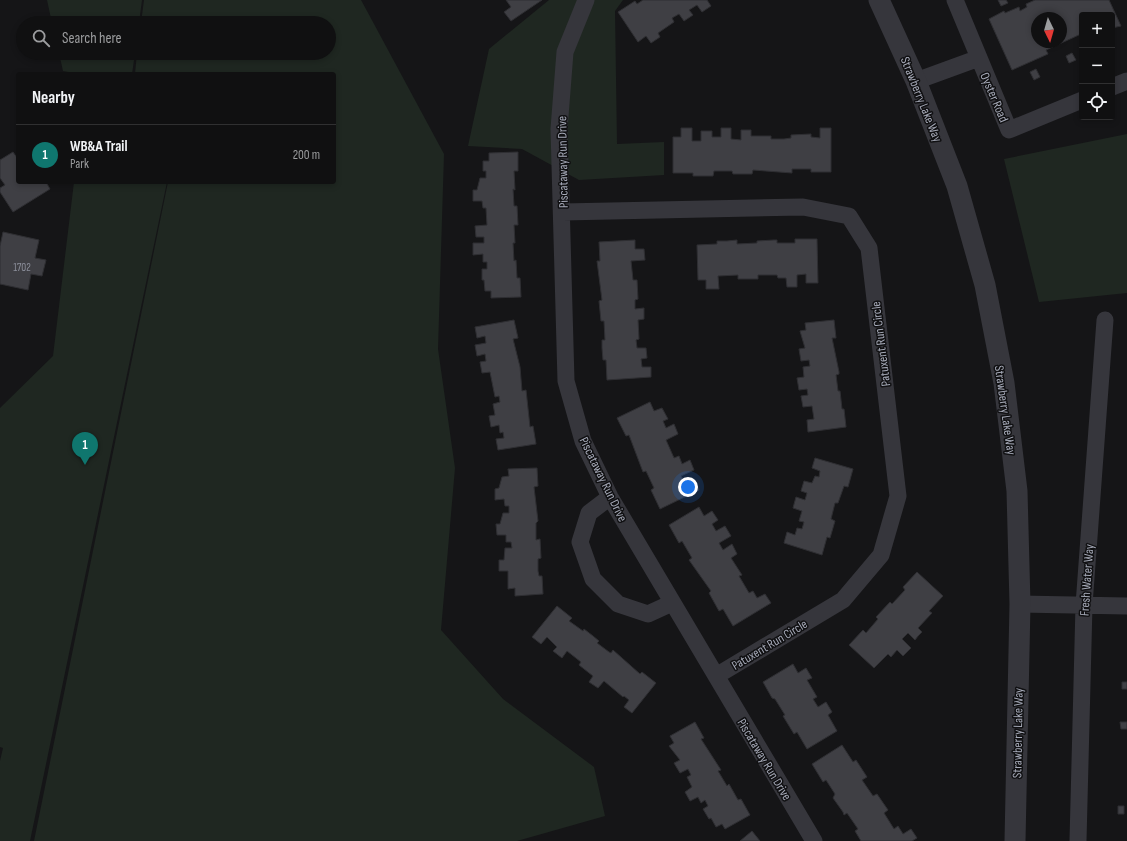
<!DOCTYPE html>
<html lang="en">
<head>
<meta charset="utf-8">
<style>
	:root { --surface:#101011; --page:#1e1e1f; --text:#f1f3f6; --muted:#9c9d9f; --line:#303031; --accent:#0f766e }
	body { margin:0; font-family:"Sofia Sans Condensed",sans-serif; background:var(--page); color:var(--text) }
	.controls { position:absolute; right:12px; top:12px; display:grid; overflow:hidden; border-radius:4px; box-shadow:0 2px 6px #0003 }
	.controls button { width:36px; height:36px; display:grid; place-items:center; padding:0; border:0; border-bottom:1px solid var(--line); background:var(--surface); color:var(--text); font:20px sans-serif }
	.compass { position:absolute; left:1031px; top:12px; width:36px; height:36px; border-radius:50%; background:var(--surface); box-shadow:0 2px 6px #0003; rotate:175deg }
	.you { position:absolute; left:688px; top:487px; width:14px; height:14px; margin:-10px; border:3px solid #fff; border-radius:50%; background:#1a73e8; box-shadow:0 0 0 6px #1a73e833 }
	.badge { display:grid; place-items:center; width:26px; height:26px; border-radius:50%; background:var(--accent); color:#fff; font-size:13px; font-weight:700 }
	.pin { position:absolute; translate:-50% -33px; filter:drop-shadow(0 1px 2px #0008) }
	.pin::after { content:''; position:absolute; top:21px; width:14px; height:12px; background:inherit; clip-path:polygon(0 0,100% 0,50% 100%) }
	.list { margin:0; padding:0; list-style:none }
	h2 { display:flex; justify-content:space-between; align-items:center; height:52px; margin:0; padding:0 16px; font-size:17px }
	h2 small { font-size:13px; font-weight:400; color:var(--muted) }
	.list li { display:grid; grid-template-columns:26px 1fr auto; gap:12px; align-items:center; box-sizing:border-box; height:60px; padding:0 16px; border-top:1px solid var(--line) }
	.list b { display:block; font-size:15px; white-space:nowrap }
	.list p { margin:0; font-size:13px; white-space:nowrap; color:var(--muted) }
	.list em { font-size:13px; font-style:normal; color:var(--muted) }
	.icon { flex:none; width:22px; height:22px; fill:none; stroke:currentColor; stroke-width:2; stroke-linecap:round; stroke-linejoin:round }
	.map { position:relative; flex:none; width:1127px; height:841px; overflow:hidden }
	.search { position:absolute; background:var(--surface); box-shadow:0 2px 6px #0003; left:16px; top:16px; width:320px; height:44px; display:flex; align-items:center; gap:10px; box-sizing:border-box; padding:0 14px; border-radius:22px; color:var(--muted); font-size:15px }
	.panel { position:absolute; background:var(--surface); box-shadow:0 2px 6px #0003; left:16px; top:72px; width:320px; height:112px; border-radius:4px }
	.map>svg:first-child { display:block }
</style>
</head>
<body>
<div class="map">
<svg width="1127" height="841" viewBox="0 0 1127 841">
	<rect width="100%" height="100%" fill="#151517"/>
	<path fill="#1f2721" d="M47,0H142L139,23H52Z
		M144,0H361L367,11L444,154L438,349L455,468L441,630L503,699L594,767L605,816L517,841H34L168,182H334V74H135L137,53H329V23H141Z
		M549,0H623L615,11L617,144L664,142V175L579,180L522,149L468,146L489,49Z
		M59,53H135L132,74H79L63,71Z
		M1127,134V293L1039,302L1004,159Z
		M74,182H167L30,841H0V761L3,748L0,747V408L53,356Z"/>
	<path fill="#3f3f44" stroke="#2f2f33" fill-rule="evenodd" d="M506,0H542L511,21L504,12L511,7Z
		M643,0H707L711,6L702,12L697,5L689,10L693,15L684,21L679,14L672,18L674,22L658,33L660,37L651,43L646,36L638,42L618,12L635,1L637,4Z
		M998,0H1006L1008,3L1001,6Z
		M1035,0H1109L1121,26L1112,28V15H1082V36L1081,34L1046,50L1048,54L1012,70L989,19L1004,11L1005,13L1019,7L1020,11L1027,7L1026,4ZM1037,18H1061V42H1037Z
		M1072,53L1076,60L1069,63L1066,56Z
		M1036,69L1040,77L1034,80L1030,72Z
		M681,128H692V141H701V131H712V137H721V128H731V139L741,140V130H751V136H771V139H784L791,138V135L811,134V137L820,138V128H831V172H811V169H792V173L753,170L752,174H733L732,171H714L713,176H693V173H673V137H681Z
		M13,152L18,159V182H46L50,189L13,212L0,192V188L5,185L0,178V160Z
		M518,152V171H514L515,190L513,189L514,206H517L518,225H514L515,243H513L514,261L516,260L517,278H520L521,297L491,298V291H485L484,280H482V269H487V262H483V254L473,255V243H484V237H476L475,226L487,225L486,208H483L482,201H473V190H477L480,178H486V171H483V161H489V153Z
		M3,232L39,240L35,258L46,260L42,276L31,274L28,290L0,284V246Z
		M795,239H817L818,283H806V274L797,275V287H787L786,278H778L777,275H758V279H738V275L718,276L719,289H706V280H698L697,245L717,244V241H727L737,240V244L757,243V241L774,240H777V243H795Z
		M635,240V249H644L645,260L631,261L633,280H637L638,299L635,300V309L644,308V319L638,320L639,339L636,340L637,348H646L647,358L641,359L642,367H651V377L607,380L606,360H603L602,348V340H605L604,321H601L599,301L602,300L597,261H600L599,242Z
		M514,320L518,338L513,339L520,367L522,391L526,390L530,427L533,426L536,444L498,450L496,439L504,438L503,432L500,433L499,425L491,427L489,416L495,415L493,404L500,402L499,396L495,397L490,372L482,373L480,362L486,361L485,354L477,356L475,345L486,343L485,336L477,338L475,327Z
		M834,320L836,338H832L839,372V374L836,375L838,391H840L842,409H844L846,427L808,432L807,420L814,419L812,406L803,407L801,396L808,395L807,389L799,390L797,378L804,377L803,367L810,366L809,360L801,361L799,349L805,348L800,331L806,330L805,323Z
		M650,402L654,411L662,408L668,419L663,421L666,428L674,424L678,434L666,440L674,458L679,456L682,464L690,460L694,470L681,476L685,482L693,478L699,490L660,509L651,490L654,488L646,471L643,472L629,435L626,436L617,418Z
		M815,458L853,469L848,487L844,486L838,503H835L831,519L835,521L830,538L827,537L822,555L784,543L787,532L795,535L797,528L802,529L804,522L799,521L802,511L793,508L796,497L805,500L807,493L801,491L804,481L812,483L815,476L819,477L820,471L812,468Z
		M537,468L538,486L534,487L538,521L536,523V540L540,539L541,558L538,559V571L539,576H542L543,594L515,596V588L508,589V571H499V560H504L505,548H512L511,542H506V535H497L496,524H500L503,513H509V506H505L504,499L495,500V489L499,488L502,477L509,476L508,469Z
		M699,507L704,516L712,511L718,520L712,524L716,531L725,526L731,536L719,543L723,550L732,544L737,554L731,558L742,575L739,576L749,593L753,591L757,598L765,594L771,603L733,626L723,609L719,611L709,593L711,591L689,560L692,558L682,541L679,543L669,525Z
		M917,572L943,596L929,611L932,613L918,628L922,632L918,636L915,640L908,633L902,639L911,648L903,656L897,650L891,657L888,654L874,668L849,645L863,630L866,633L878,619L876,617L890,602L892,604L905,590L903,587Z
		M557,606L572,618L569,621L583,631L584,629L593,636L599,641L597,643L609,652L611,653L613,650L640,674L642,672L656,683L632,713L624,707L629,700L624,696L623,697L604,681L598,688L589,682L593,676L579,665L581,662L567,651L562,658L553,651L557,647L547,637L541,644L532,637Z
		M793,664L798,673L806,668L812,678L807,680L817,697L813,699L818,707L826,702L832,712L828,715L837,731L807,749L797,732L794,734L783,716L785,715L775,699L772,698L763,682Z
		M1122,682H1127V689H1122Z
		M695,722L704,738L701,739L721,770L718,771L727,786L729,784L738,800L741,799L750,815L725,829L722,824L716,827L711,818L709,819L703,809L708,806L705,800L701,803L698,797L690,801L685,792L692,787L687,777L691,775L688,769L680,773L674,763L680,760L669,746L674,743L670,736Z
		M1120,722H1127V729H1121Z
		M842,745L853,762L856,760L867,777L862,780L873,796L877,794L888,810L884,813L894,829L898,826L903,834L911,829L917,838L912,841H861L855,831L858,829L847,813L844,815L843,812L833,798L835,794L826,780L823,782L812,764Z
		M1118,806H1124V814H1118Z
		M752,831L760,841H740Z"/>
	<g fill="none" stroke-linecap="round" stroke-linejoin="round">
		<path stroke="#36363c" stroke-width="17" d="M586,0L565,52L559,129L566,381L583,441L610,497L814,841
			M955,0L1009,130L1082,100
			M916,81L979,58
			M1112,87L1127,81
			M563,212L803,207L849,216L869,248L898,496L881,555L843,600L716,676
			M610,497L589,513L580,542L593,579L618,604L648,614L672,603
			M1020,604L1127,606
			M1078,841L1084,605L1105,320"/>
		<path stroke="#36363c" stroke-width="21" d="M879,0L916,81L957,186L985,285L1004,383L1017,491L1020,604L1015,841"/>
	</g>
	<g text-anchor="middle" stroke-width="3" stroke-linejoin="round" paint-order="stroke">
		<g font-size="11" fill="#8c8f9b">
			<text x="22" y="271">1702</text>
		</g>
		<g font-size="13" fill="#a6aab8" stroke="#101012">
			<text transform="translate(995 97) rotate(67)" y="5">Oyster Road</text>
			<text transform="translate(922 99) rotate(68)" y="5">Strawberry Lake Way</text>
			<text transform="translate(562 162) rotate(-91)" y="5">Piscataway Run Drive</text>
			<text transform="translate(880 344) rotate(-97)" y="5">Patuxent Run Circle</text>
			<text transform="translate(1006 410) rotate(82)" y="5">Strawberry Lake Way</text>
			<text transform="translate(604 479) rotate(64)" y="5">Piscataway Run Drive</text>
			<text transform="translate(1086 580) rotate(-86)" y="5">Fresh Water Way</text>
			<text transform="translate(769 644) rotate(-31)" y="5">Patuxent Run Circle</text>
			<text transform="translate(1017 733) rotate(-89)" y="5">Strawberry Lake Way</text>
			<text transform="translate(765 759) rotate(59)" y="5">Piscataway Run Drive</text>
		</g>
	</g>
</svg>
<div class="controls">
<button>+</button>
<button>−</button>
<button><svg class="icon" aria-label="locate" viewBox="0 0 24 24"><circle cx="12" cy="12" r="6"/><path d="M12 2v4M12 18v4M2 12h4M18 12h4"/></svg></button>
</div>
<svg class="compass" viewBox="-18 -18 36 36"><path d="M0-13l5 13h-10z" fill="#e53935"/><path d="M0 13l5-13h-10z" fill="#9c9d9f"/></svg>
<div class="you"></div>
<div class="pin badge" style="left:85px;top:465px">1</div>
<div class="search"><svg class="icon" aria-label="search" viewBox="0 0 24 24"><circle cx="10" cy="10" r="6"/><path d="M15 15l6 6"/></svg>Search here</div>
<section class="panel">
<h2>Nearby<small></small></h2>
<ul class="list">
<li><span class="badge">1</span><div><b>WB&amp;A Trail</b><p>Park</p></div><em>200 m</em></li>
</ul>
</section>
</div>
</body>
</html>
